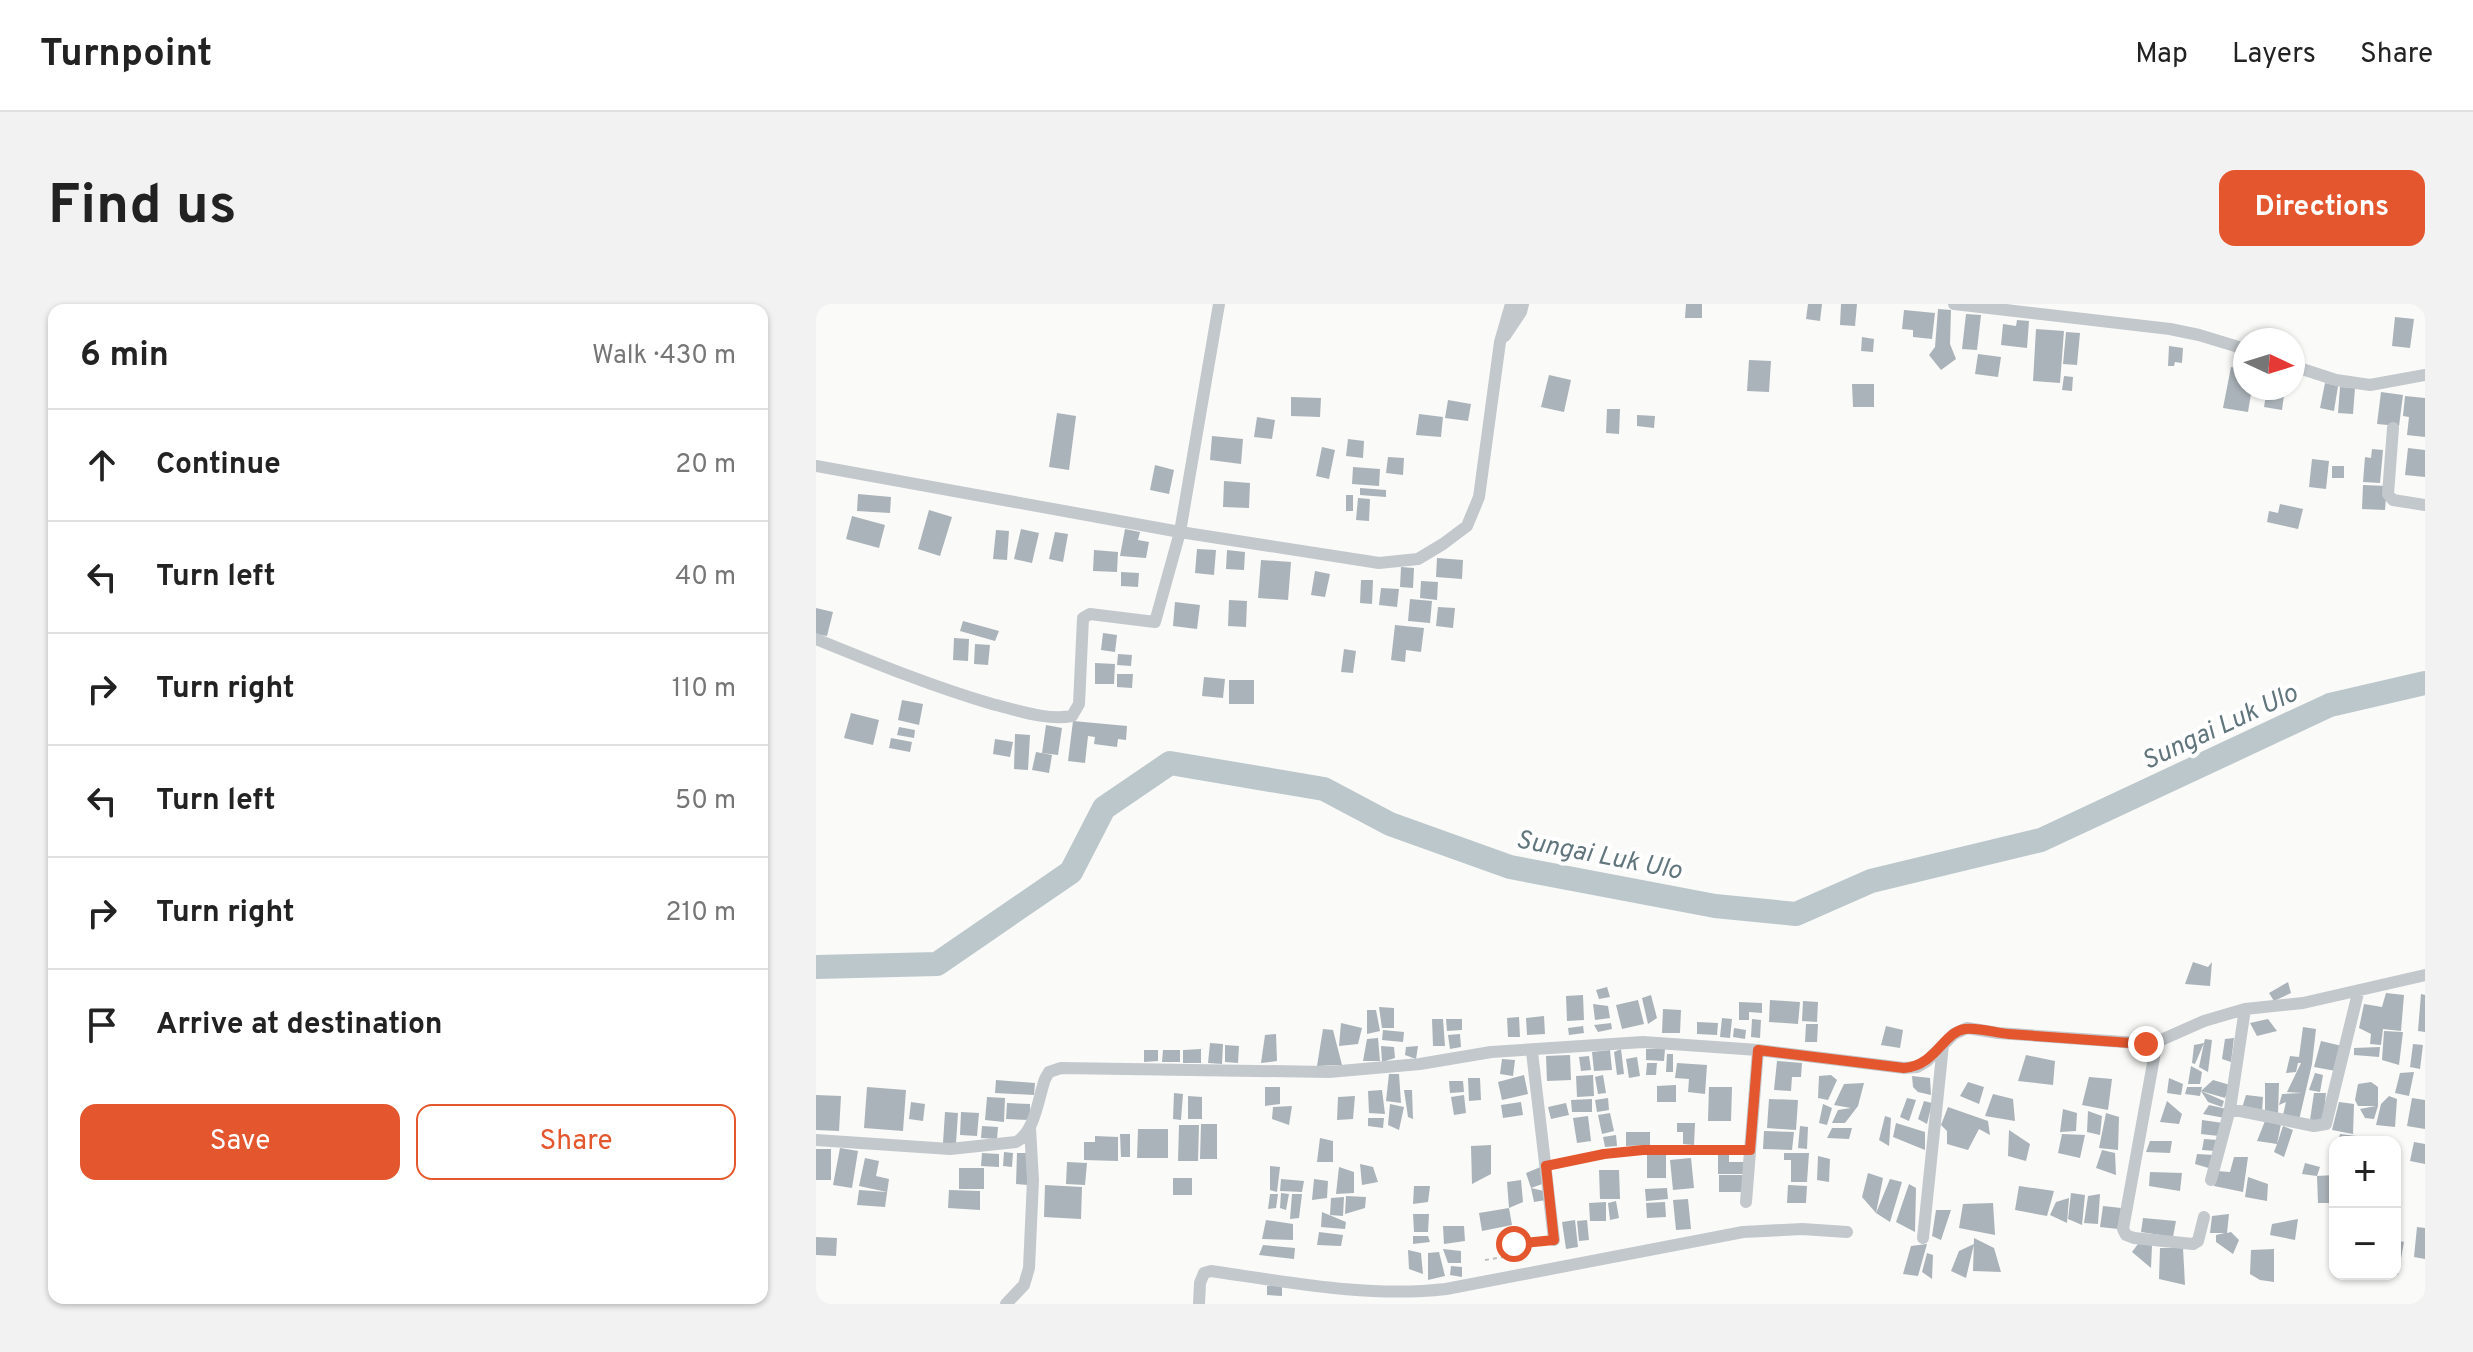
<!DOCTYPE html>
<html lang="en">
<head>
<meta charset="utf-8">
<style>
	:root { --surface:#fff; --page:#f2f2f2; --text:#222; --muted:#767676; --line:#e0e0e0; --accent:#e4572e }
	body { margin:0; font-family:Overpass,sans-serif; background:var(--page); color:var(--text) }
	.controls { position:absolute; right:24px; bottom:24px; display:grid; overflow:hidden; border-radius:16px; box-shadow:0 2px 6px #0004 }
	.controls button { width:72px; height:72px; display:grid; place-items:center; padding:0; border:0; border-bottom:2px solid var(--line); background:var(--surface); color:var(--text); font:40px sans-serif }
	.compass { position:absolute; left:1417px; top:24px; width:72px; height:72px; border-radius:50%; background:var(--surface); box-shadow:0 2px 6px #0004; rotate:94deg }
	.stop { position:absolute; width:24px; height:24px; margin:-18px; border:6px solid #e4572e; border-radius:50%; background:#fff }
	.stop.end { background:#e4572e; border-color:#fff; box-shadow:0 2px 8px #0008 }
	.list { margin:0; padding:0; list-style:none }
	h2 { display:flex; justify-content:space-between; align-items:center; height:104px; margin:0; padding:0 32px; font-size:34px }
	h2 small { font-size:26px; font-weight:400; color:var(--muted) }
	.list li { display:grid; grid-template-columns:52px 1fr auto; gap:24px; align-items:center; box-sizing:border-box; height:112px; padding:0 32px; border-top:2px solid var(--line) }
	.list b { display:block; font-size:30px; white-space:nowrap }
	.list em { font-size:26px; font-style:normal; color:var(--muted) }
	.actions { display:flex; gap:16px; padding:24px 32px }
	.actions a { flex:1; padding:18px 0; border:2px solid var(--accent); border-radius:16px; text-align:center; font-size:28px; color:var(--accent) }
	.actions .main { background:var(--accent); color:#fff }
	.icon { flex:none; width:44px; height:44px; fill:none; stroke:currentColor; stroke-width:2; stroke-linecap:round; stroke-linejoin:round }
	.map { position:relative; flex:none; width:1609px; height:1000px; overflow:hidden; border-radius:16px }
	header { display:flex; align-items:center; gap:48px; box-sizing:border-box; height:112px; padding:0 40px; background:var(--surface); border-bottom:2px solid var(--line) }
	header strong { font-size:38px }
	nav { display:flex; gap:44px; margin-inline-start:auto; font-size:28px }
	.intro { display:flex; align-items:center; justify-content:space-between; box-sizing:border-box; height:192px; padding:0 48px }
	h1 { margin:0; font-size:56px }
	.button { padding:20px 36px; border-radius:16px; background:var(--accent); color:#fff; font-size:28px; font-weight:700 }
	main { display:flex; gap:48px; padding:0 48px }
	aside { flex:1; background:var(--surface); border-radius:16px; box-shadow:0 2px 6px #0004 }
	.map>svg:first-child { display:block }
</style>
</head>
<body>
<header>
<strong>Turnpoint</strong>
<nav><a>Map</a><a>Layers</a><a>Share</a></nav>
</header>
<div class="intro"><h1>Find us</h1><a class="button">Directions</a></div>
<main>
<aside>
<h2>6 min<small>Walk · 430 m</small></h2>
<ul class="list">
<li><svg class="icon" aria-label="ahead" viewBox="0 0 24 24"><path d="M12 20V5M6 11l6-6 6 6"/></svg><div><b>Continue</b></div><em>20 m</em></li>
<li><svg class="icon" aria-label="left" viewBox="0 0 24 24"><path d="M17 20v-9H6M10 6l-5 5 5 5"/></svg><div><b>Turn left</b></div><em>40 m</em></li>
<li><svg class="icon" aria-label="right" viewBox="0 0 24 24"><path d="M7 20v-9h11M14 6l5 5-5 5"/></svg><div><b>Turn right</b></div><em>110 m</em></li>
<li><svg class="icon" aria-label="left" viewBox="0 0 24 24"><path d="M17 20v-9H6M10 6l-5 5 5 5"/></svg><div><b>Turn left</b></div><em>50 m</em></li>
<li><svg class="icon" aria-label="right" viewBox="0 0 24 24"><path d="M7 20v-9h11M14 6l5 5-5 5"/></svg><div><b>Turn right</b></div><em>210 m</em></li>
<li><svg class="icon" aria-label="arrive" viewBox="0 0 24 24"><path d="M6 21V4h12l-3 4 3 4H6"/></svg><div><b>Arrive at destination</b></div></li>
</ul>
<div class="actions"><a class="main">Save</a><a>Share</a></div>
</aside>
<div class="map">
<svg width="1609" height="1000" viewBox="0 0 1609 1000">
	<rect width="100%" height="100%" fill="#fafaf8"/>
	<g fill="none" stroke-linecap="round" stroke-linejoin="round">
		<path stroke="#bbc7cb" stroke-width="24" d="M0,663L121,660L255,568L288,504L354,459L508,485L574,520L694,563L899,602L980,610L1055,577L1225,536L1514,401L1609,379"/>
	</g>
	<path fill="#aab3b9" d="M870,0H886V14H869Z
		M992,0H1006L1004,17L990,15Z
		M1025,0H1041L1039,22L1024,21Z
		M1122,5L1135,6L1134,40L1140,55L1125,66L1113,51L1119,43Z
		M1088,6L1119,9L1116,35L1097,33V26L1086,25Z
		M1150,10L1165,11L1161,46L1146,45Z
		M1579,13L1598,15L1594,44L1576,42Z
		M1201,16L1213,17L1211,44L1185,41L1187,20L1200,22Z
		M1220,25L1248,27L1244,79L1217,77Z
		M1250,28L1264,29L1261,61L1247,60Z
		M1046,33L1058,35L1057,48L1045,47Z
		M1353,42L1367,44L1366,59L1359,58L1358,62H1352Z
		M1162,50L1185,53L1182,73L1159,70Z
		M933,56L955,57L953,88L931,87Z
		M1415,63L1429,66V84H1436L1432,108L1407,104Z
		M733,71L755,76L748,108L725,103Z
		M1248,72L1257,73L1256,87L1246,86Z
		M1509,79L1522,82L1518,107L1504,104Z
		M1036,80H1058V103H1037Z
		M1524,83L1539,84L1537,110L1522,109Z
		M1451,84H1469L1466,106L1448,103Z
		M1565,88L1587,91L1583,122L1561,120Z
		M1589,92L1609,94V133L1591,131L1593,113L1587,112Z
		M475,93L505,94L504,113L475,112Z
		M632,96L655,100L652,117L629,114Z
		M791,105H804L803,130L790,129Z
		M241,109L260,112L253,166L233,163Z
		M603,110L627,113L625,133L600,131Z
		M821,111L839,112L838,124L821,122Z
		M441,113L459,116L456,135L438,133Z
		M396,132L427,135L425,160L394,156Z
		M532,135L548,137L547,154L530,152Z
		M506,143L519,146L513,175L500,172Z
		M1592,144L1609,146V173L1589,171Z
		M1556,145L1567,146L1564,179L1547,178L1549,153L1555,154Z
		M572,153L588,154L587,171L570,169Z
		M1496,155L1513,157L1510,185L1493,183Z
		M339,161L358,166L353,190L334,186Z
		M1516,162H1528V174H1516Z
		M537,163L564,165L563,182L536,180Z
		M408,177L434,179L433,204L407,203Z
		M1547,181L1571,182L1569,206L1546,205Z
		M544,184L570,186V193L544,191Z
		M42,190L75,193L74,209L41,207Z
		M530,191H537V207H530Z
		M542,194L554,195L553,217L540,216Z
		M1464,200L1487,205L1482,225L1451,218L1453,207L1462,209Z
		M113,206L136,213L124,252L102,245Z
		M36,212L69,221L63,244L30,235Z
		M205,225L223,229L216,259L198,255Z
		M309,225L324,228L322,236L333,238L330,254L304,252Z
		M180,226L193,227L191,256L177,255Z
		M239,228L252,230L247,258L233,255Z
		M381,245L400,246L398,271L379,269Z
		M278,246L302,248L301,268L277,267Z
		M411,246L429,248L428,266L410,265Z
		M621,254L647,256L646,275L620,273Z
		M445,256L475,258L472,296L442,294Z
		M585,263L598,264L597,284L584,283Z
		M499,267L514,270L509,293L495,291Z
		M305,268L323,269L322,283L305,282Z
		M545,276H557L556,300L544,299Z
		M605,277L622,278L621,296L604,294Z
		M565,284L583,285L581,303L563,301Z
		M594,295L616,297L614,319L592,317Z
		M413,296L431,297L430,323L412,322Z
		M359,298L384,301L381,325L357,322Z
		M622,303L639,304L637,324L620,322Z
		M0,304L17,308L11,332L0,330Z
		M147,317L183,327L179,337L144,327Z
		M579,321L608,324L605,348L590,346L589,358L575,356Z
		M287,329L301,331L299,348L285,346Z
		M138,334L153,335L152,357L137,356Z
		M159,340L174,341L172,361L158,360Z
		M528,345L540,347L537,369L525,368Z
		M302,350L316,351L315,362L301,361Z
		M279,359L299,360L298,380H279Z
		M301,370H317L316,384L301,383Z
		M388,373L409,375L407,394L386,392Z
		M413,376H438V400H413Z
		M86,396L107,400L103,421L82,416Z
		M35,409L63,416L57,441L28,434Z
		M257,417L311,422L310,436L302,435L301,443L278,440L279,433L272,432L269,459L252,457Z
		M230,421L246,424L242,451L226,449Z
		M83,423L99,426L98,434L81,431Z
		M199,430L214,431L212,466L198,465Z
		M75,434L96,438L94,448L73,444Z
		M179,435L197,438L194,453L177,450Z
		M220,448L236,451L233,469L216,466Z
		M1377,658L1392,663L1396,658L1394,682L1369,680Z
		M1472,678L1475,689L1458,697L1453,689Z
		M791,683L794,693L783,695L780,686Z
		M1570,689L1588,691L1585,727L1567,725L1565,741L1554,740L1555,730L1543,724L1548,700L1566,703Z
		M1605,690L1609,691V728L1602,727Z
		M767,691L768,716L751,717L750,692Z
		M835,691L841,714L832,720L826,694Z
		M822,696L828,720L806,725L800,701Z
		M954,696L984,698L982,720L953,718Z
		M987,697L1002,698L1001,718L986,717Z
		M923,698L946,699V709L933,708V716H923Z
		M777,700L792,702L794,714L779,716Z
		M563,703L578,704V724H566Z
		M847,705L865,706L864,729H846Z
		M551,706H560L564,727L551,730Z
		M728,712L729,730L711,731L710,714Z
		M703,713L704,733H692L691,714Z
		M906,714L916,715L914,734L904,733Z
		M616,715H627L629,742H617Z
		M630,715H646V726L631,727Z
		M936,715L945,716L944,734L935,733Z
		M1452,715L1461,727L1441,732L1434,719Z
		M881,718L902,719L901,731L881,730Z
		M525,719L546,724L542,740L523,742Z
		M795,719L796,725L782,728L778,721Z
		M990,720H1002L1001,738H989Z
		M767,722L768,729L753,731L752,724Z
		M1070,722L1087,726L1084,744L1065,741Z
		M1487,723L1500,725L1496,760L1483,816L1467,811L1470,798L1463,801L1466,790L1486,789L1471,788L1485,759H1482L1480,768L1470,769L1474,752L1483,753Z
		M918,724L930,726L929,735L917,733Z
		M507,725L517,726L526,761L501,762Z
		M567,726L588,728L587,738L566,736Z
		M1568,727L1587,728L1583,761L1566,756Z
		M460,730L461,757L445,759L449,731Z
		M644,730L645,743L634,745L632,731Z
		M562,734L564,757H547L551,735Z
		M1418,734L1415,758L1406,755L1409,735Z
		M1389,735L1396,736L1392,768L1383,763L1388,739L1379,760L1376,759L1378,741L1388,739Z
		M1505,737L1526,742L1520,767L1498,763Z
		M394,739L407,740L406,760L392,759Z
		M1597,740L1607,741L1604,765L1594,763Z
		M409,741L423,742L422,759L409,758Z
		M565,742L578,743L579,754L566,758Z
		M602,742L600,755L589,751L590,743Z
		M1564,743L1563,753L1538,751V744Z
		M385,745V759H367V746Z
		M805,745L808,770L801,771L798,748Z
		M830,745H849L848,757L830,756Z
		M328,746H342V757L328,758Z
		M347,746H364V758H346Z
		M794,746L796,766L778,767L776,748Z
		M851,750H857V768H850Z
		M754,751L755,776L731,777L730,752Z
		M1210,751L1239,757L1237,781L1202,777Z
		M773,752L775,766L765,767L763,753Z
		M821,753L824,772L813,774L810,755Z
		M686,755L699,756L697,772L684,770Z
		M961,757L986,759L985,773H976L975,787L958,786Z
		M831,759H841L840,771H830Z
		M861,759L891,761L889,790L872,788L873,775L859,774Z
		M1375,762L1386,768L1384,780H1372Z
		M1598,768L1593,792L1579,789L1584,769Z
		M1499,769L1507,771L1504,788L1493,786Z
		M573,770H583L585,799L570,797Z
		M708,771L712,790L686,796L682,778Z
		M777,771L778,792L761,793L760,772Z
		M787,771L790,789L782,790L779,773Z
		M1015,771L1021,776L1012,796L1002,794L1003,772Z
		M1096,772L1114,774L1115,791L1102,788L1097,783Z
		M1273,773L1296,775L1292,806L1266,801Z
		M652,774H664L665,796L653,797Z
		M1353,774L1367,780L1365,791L1351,789Z
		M180,776L219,779L218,791L179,789Z
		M1397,776L1414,781L1409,794L1385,787L1408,797L1406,803L1392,798L1385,787L1384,792L1369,790L1371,783H1386L1385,787Z
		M633,777H647L648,788L634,789Z
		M1152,778L1168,783L1163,800L1144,792Z
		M1555,778L1562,783V802L1558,815L1549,814L1544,805L1560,802H1542L1539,796L1542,780Z
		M1048,779L1042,802L1029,819H1016L1022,806L1035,804L1018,801L1028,780Z
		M1449,779H1463L1462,810L1449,809Z
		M860,781V798H841V782Z
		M51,783L90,786L87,827L48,824Z
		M449,783H464V800L449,802Z
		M893,783H916L915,817H892Z
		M566,786L569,810L553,809L552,787Z
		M588,786H596L597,815L592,813Z
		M358,789L367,790L365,816L357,815Z
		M1498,789H1510L1507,818L1494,816Z
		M1177,790L1197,795L1199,817L1169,812Z
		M0,791L25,792L23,827L0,826Z
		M648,791L650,809L638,811L635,793Z
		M1430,791L1447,793L1446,808L1426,804Z
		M372,792L386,793V815H372Z
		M539,792L537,815L521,816L522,793Z
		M1573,792L1581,795L1579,823L1560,821L1565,800Z
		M171,793L189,794L188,818L169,816Z
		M792,794L793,806L781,808L779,796Z
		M1091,794L1100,796L1093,817L1084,813Z
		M1596,794L1609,796V825L1591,822Z
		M776,795V808H756L755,796Z
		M953,795L982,796L980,826L951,824Z
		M1108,797L1116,799L1111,820L1102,815Z
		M1351,797L1366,810L1363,820L1344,818Z
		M95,798L109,800L107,817L93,815Z
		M705,798L707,811L687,814L685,801Z
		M1523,798L1538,800L1537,830L1516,826Z
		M191,799L214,800V816L190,815Z
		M750,799L753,811L735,815L732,803Z
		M574,800L588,803L583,826L572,821Z
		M1007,800L1016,804L1011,821L1003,819Z
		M1393,801L1411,805L1409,814L1387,810Z
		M476,802L473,821L456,815L457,803Z
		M1132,803L1172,817L1174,831L1163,825L1152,846L1131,840V827L1125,821Z
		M1247,805L1261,809L1260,827L1244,828Z
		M1272,807L1286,812L1284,831L1271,828Z
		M129,808L142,809L140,839H127Z
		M145,808L163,809L161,832L144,831Z
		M794,809L798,827L786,830L782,811Z
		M1290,809L1303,813L1302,846L1283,844Z
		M772,812L775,837L761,839L757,814Z
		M1069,812L1075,814L1073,842L1063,836Z
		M552,814H568L567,824L552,822Z
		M1386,816L1407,819L1403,832L1385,830Z
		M1449,817L1465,820L1461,840L1467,822L1477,826L1468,853L1458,848L1461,840L1441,837Z
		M861,819H879L878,841L867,840V828H861Z
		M1080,819L1109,828V846L1077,833Z
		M385,820H401V855H384Z
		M363,821H383L382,857H362Z
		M166,822L182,823L181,835L165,834Z
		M984,822L992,823L991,845L982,844Z
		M1016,824H1036L1033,835L1011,834Z
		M322,825H352V854H321Z
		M1193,826L1214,840L1210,857L1192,852Z
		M948,827L978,828L976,846L947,845Z
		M810,828H834V841L810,842Z
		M304,830H314V853H305Z
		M1246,830L1269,831L1264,854L1242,849Z
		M1524,830L1540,832L1539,838H1522Z
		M800,831L801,842L789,843L787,833Z
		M279,832L302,833V857L268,856V838H279Z
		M504,834L517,837V858H501Z
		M1388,835L1402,836L1399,847L1386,846Z
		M1334,837H1356L1354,849L1330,848Z
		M1598,838L1609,840V860L1594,857Z
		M675,841V870L656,880L655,842Z
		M24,844L42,847L36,884L17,881Z
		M0,845H15V876H0Z
		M1286,846L1299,849L1300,871L1280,864Z
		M902,847L913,848V858H929V870H902Z
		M188,848L197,849L196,863L187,862Z
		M166,849L183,850V863L165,862Z
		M201,849H213L212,881L200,880Z
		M831,849H850V874H831Z
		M968,849H993L991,878H975V856H968Z
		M1381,850L1398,851L1396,865L1379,860Z
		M1002,852L1014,855L1013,878L1001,876Z
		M1418,853H1432L1427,888L1398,882L1401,867L1414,868Z
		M49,854L63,857L60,872L73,875L69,903L41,901L43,886L71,888L43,882Z
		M875,854L878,884L857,886L854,856Z
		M251,858L271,859L269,881L250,880Z
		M1489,859L1504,863L1501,872L1486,870Z
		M544,860L557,863L562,878L546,881Z
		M454,862L464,863L461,888L454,886Z
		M727,862L729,879L715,884L710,869Z
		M523,863L538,868V889L520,890Z
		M143,864H168V885H143Z
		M783,866H803L804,895H784Z
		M1334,868L1366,869L1364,887L1333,882Z
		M1052,869L1067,874L1060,909L1046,893Z
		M903,871H928V888H903Z
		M1518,871L1519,899H1502L1501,872Z
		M1432,873L1452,880L1451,897L1429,893Z
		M357,874H376V891H357Z
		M465,875L488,877L486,888L464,887Z
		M498,875L512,877L511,894L496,896Z
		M1074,875L1086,878L1074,918L1060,909Z
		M705,876L707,898L693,904L696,921L666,927L663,909L693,904L691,878Z
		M1093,880L1100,884L1099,928L1080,918Z
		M229,881L266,883L265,915L228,913Z
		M972,881L991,882L990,899H971Z
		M598,882H614L612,898L597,900Z
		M1203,882L1238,887L1231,912L1199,906Z
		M715,884L728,887L730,896L718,898Z
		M851,884L852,895L830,897L829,885Z
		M133,886L164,887V906L132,904Z
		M465,889L473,890L470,906L464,904Z
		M1255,889L1269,891L1266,921L1252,915Z
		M454,890H462L460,904L452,905Z
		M476,890H486L483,914L474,915Z
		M1284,890L1282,920L1268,919L1272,892Z
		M530,892L550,893L549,904L529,910Z
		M528,893L527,912L514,911L515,894Z
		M1253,894L1251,919L1234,911L1240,898Z
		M872,895L875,925L860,926L857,896Z
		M800,897L803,914L794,916L792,899Z
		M790,898V917H774L773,899Z
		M849,898L850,913L831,914L830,899Z
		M1177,899L1179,931L1143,924L1147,900Z
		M1287,902L1305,904L1302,925L1284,923Z
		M1120,906H1135L1125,936L1116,932Z
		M506,908L530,918L529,925L505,923Z
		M597,910H613L612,928H598Z
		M1413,910L1411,929L1415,928L1423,936L1417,950L1400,938V931L1409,929H1394L1396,912Z
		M1327,914L1360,917L1357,933L1325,928Z
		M1482,915L1479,936L1454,931L1456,920Z
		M450,916L477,920V936L446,935Z
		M759,916L762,943L750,945L746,918Z
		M771,916L773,936L763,937L761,917Z
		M627,922H648L649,937L628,940Z
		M1601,923L1609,924V955L1598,953Z
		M503,928L527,931L525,942L501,941Z
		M597,932H612L614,938L597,940Z
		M0,933L21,934L20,952L0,951Z
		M1158,934L1178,944L1185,968L1157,967Z
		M1579,936L1588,938L1582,971L1579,970Z
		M1111,940L1102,972L1087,970L1095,942Z
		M1158,940L1150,974L1135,967L1143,947Z
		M1322,940L1336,941L1335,964L1316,948Z
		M447,941L479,944L478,955L443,951Z
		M1344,944H1367L1369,981L1343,975Z
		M627,945L645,947V959H632Z
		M1458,945V978L1444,976L1434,970L1435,946Z
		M592,946L605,949L607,970L593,965Z
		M623,948L629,972L612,976V949Z
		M1111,949L1117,951L1116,975L1106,968Z
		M635,962L646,963V973L634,971Z
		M451,982H466V992L451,991Z"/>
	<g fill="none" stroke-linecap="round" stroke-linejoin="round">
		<path stroke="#bbbfc2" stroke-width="2" stroke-dasharray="4 4" stroke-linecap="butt" d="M740,860C801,847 859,845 921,846
			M669,956L700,951L698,940L725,937"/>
		<path stroke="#c3c8cc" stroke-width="12" d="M1138,0L1354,25L1383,31L1429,45
			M689,32L705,8L707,0
			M1477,62L1520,76L1554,81L1609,71
			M1577,124L1572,190L1577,196L1609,201
			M0,162L364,228L403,0
			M0,335C59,359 115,382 176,400C201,406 231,417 256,412L263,400L267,314L274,310L339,318L364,228L563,259L602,255L627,240L651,222L663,193L684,38L695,0
			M1341,737L1307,925L1310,931L1318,934L1377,940L1382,937L1388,913
			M716,748L738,936
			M1414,805L1498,822L1510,820L1542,689
			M0,836L134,845L200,838C219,828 222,795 229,775L233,768L245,764L513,768L604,760L675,748L827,738L942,746L1088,764L1101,763L1111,757L1138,730L1151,724L1182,729L1336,740L1388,717L1429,705L1487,699L1609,671
			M1395,876L1414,805L1429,705
			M930,898L942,746
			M1107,934L1127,741
			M190,1000L208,981L213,964L217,876L214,824
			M383,1000L384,979L388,969L395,967C472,978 552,994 630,985L927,928L986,925L1031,928"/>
	</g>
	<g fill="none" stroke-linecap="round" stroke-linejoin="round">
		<path stroke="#e4572e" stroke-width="10" d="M698,940L738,936L730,862L788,850L827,846H934L942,746L1088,764C1121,761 1127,728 1149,725C1162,723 1179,729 1193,730C1238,733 1284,737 1330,740"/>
	</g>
	<g text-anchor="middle" stroke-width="8" stroke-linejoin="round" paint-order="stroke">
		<g font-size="26" font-style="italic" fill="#60757c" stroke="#fff">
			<text transform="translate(1403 422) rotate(-25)" y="9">Sungai Luk Ulo</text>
			<text transform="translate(783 550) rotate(11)" y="9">Sungai Luk Ulo</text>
		</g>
	</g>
</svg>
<div class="controls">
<button>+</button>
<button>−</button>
</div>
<svg class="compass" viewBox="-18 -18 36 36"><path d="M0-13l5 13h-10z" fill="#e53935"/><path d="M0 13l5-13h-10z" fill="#767676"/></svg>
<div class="stop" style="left:698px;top:940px"></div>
<div class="stop end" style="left:1330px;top:740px"></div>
</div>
</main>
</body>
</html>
